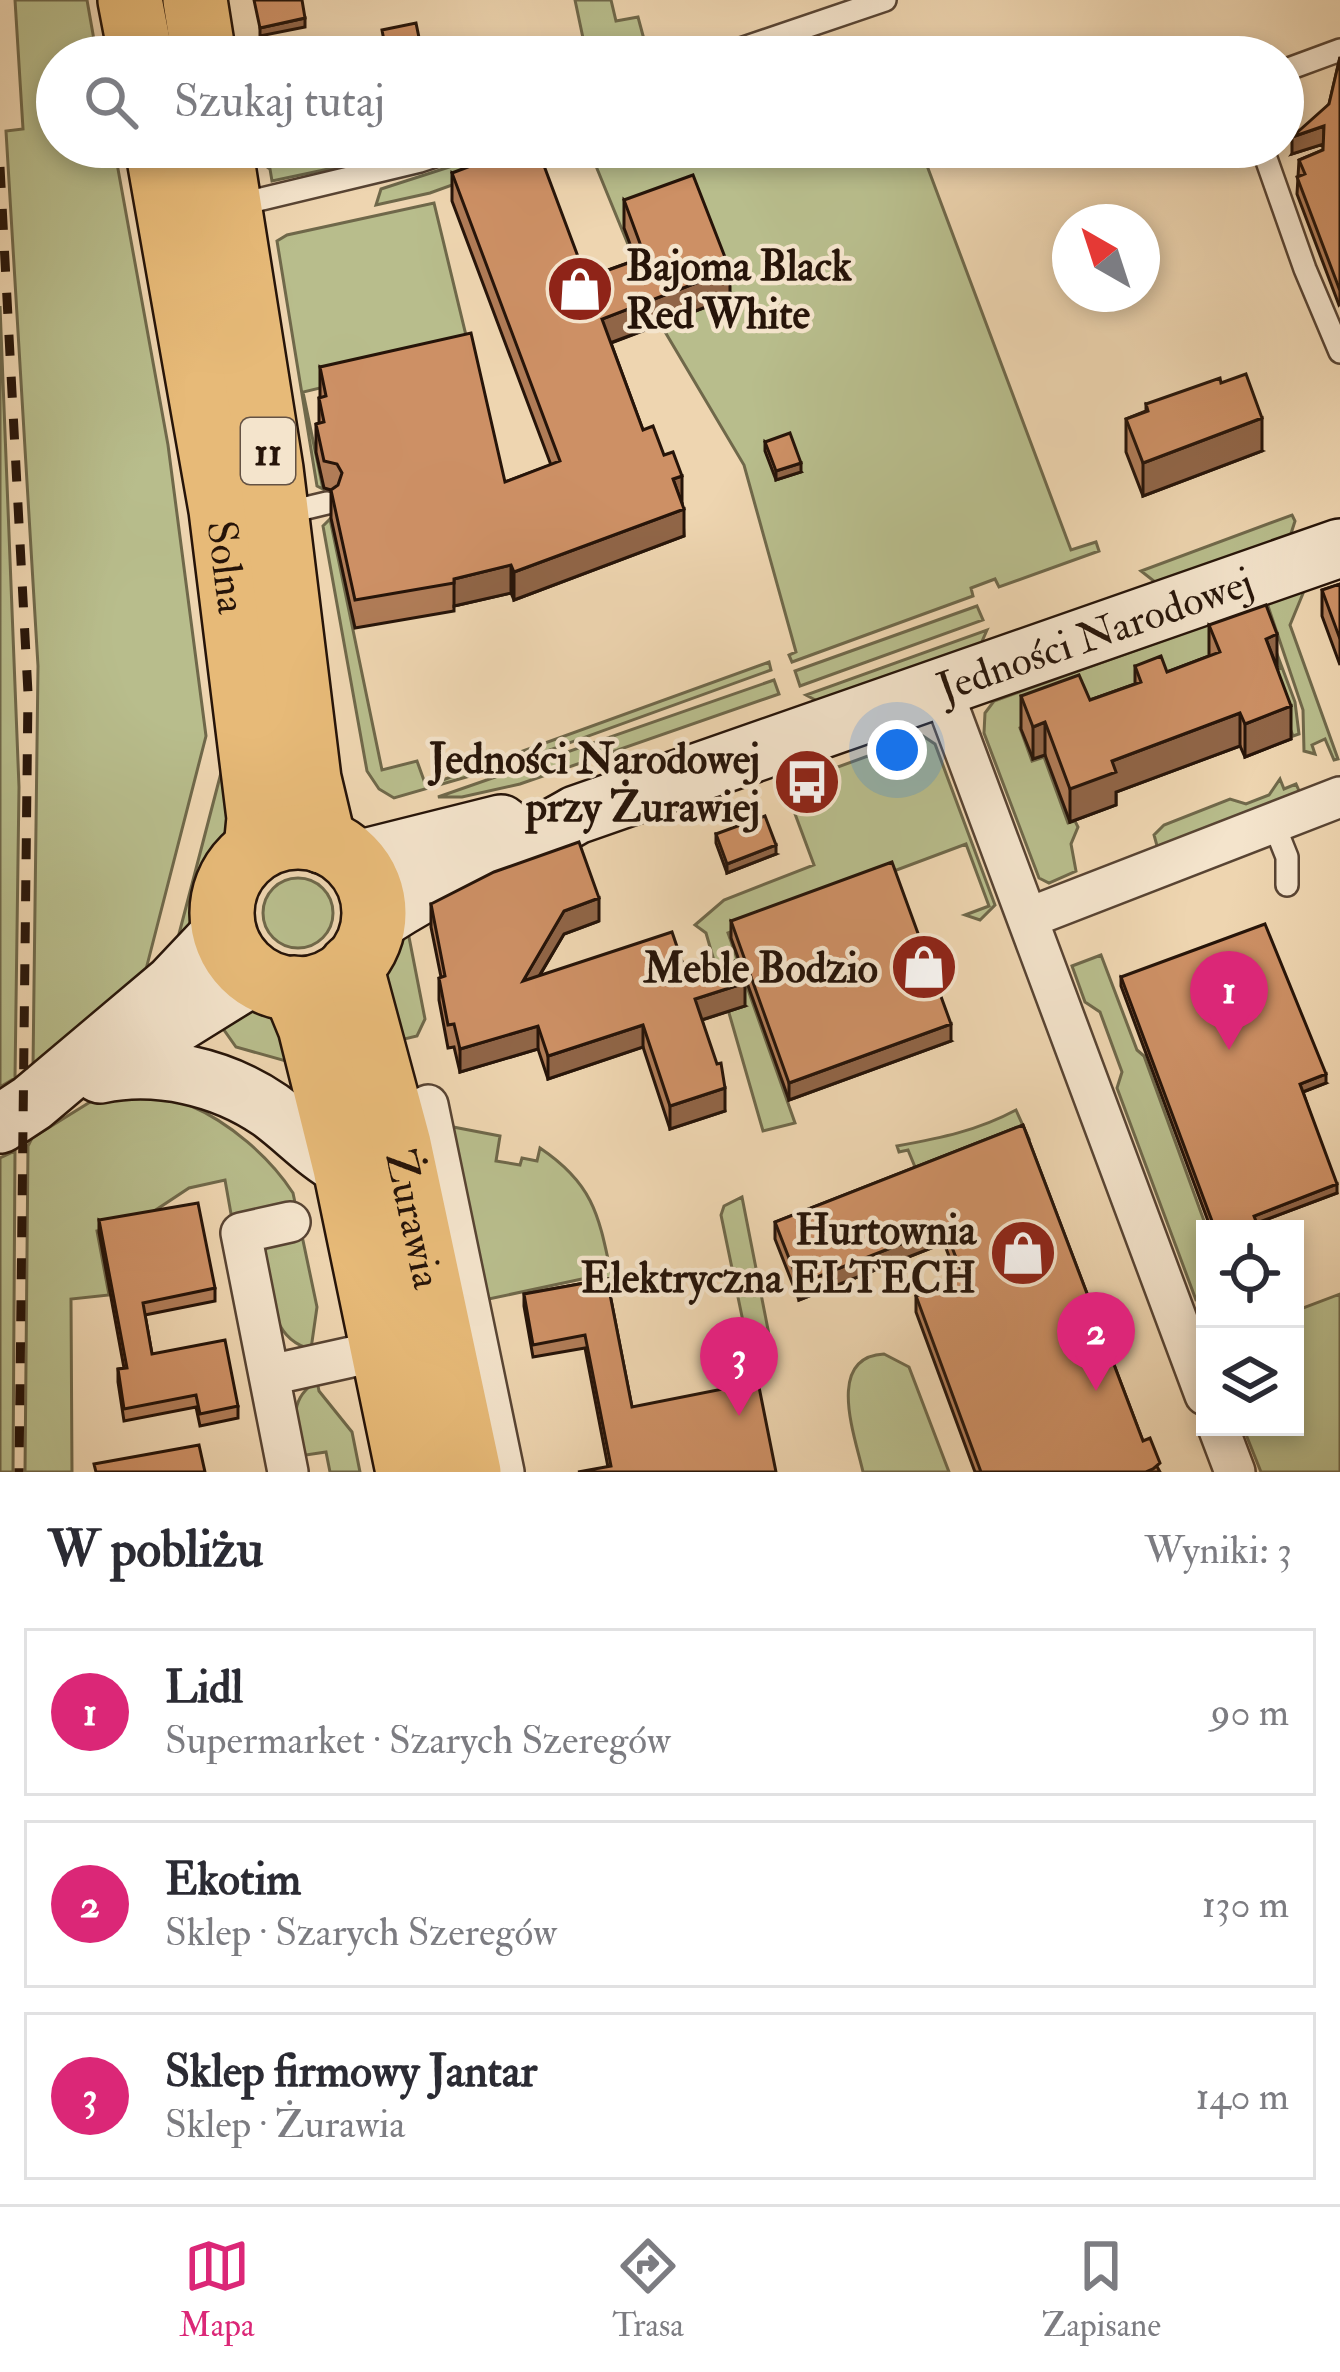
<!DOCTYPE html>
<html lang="pl">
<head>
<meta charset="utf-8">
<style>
	:root { --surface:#fff; --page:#f2f2f3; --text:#2b2b33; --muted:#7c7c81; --line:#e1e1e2; --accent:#db2777 }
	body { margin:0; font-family:"IM FELL Double Pica",serif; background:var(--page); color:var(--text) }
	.controls { position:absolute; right:36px; bottom:36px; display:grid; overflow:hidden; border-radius:0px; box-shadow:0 6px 18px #0003 }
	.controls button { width:108px; height:108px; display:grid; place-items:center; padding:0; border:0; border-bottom:3px solid var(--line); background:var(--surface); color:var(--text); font:60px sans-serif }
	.compass { position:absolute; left:1052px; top:204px; width:108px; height:108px; border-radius:50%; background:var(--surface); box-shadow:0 6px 18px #0003; rotate:321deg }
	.you { position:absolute; left:897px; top:750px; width:42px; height:42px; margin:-30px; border:9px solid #fff; border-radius:50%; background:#1a73e8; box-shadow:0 0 0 18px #1a73e833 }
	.badge { display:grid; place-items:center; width:78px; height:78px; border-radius:50%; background:var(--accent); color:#fff; font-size:39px; font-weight:700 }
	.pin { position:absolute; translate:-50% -99px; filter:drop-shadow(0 3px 6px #0008) }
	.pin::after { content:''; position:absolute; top:63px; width:42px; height:36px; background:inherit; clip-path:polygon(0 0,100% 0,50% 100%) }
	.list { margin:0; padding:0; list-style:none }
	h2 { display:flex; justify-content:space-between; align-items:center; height:156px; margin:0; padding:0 48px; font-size:51px }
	h2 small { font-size:39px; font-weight:400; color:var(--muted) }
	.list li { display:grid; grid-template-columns:78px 1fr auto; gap:36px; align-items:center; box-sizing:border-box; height:168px; margin:0 24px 24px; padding:0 24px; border:3px solid var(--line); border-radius:0px }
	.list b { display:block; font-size:45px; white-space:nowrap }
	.list p { margin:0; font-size:39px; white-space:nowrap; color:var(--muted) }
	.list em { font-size:39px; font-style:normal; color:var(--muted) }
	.icon { flex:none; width:66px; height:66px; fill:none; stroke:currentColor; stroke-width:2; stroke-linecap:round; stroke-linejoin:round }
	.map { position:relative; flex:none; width:1340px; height:1472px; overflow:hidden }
	.search { position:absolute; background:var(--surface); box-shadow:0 6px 18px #0003; left:36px; right:36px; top:36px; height:132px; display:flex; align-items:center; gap:30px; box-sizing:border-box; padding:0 42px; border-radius:66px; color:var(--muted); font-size:45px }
	.sheet { height:732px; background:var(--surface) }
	nav { display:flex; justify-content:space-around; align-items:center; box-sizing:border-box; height:168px; border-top:3px solid var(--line); background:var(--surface); font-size:33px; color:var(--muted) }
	nav a { display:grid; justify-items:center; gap:6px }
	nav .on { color:var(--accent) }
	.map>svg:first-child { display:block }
</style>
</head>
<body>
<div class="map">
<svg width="1340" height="1472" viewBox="0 0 1340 1472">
	<rect width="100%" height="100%" fill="#eed5b0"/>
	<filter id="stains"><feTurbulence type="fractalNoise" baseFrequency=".00167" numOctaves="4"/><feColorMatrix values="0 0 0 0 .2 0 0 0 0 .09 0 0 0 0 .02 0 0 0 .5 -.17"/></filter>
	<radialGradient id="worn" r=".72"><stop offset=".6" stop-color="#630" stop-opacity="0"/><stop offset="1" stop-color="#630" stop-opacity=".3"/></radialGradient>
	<path fill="#b8bd8c" stroke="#6f684a" stroke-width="3" d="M15,0H87L97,57H57V147H114L168,445L206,736L143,981L33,1067L38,666L6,131L23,129Z
		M575,0H611L616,21L638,17L645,43L644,57H587Z
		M250,147H267L271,163L346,148L345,158L338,167L272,181L270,169L253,157Z
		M511,147H557L430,193L376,205L381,189Z
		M595,147H920L1071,550L1096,542L1099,551L999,587L995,579L971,588L973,596L792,662L789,655L796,652L744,465L661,325L589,149Z
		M434,203L470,352L303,392L323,489L317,486L277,241L287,235Z
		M0,306L19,787L15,1078L0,1087Z
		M1292,515L1295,521L1287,546L1164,589L1141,571Z
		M330,519L382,770L417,761L426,786L769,662L771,670L508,765L394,798L379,789L367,771L323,526Z
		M1304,591L1290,625L1338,759L1334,760L1325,739L1312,745L1315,754L1304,751L1303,710L1267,603Z
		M977,606L983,620L800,686L795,671Z
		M1259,606L1295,702L1299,734L1293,736L1269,673L1280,668L1267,635L1020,728L1032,761L1044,757L1068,823L1075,821L1078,827L1071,844L1076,871L1049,883L1039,878L984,733L985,713L994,701Z
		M987,630L976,655L819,702L806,695Z
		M774,680L779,694L520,784L462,797H438Z
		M923,736L935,744L995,905L980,920L965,915L989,906L966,844L728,933L795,1123L763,1131L706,933L695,925L724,900L814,865L785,787L815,783L813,776Z
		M222,769L234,822L201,883L196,927L173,957Z
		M1280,779L1284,789L1296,784L1300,793L1159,853L1154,835L1164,825L1230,799L1246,804L1269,795Z
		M263 913a35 35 0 1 1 70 0a35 35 0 1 1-70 0Z
		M401,924L408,932L425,1019L417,1036L392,1042L383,973Z
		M1101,955L1137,1050L1144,1056L1207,1229L1205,1302L1196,1300L1117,1088L1122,1072L1100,1012L1085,1002L1072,966Z
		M257,1006L278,1020L300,1065L236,1047L212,1013Z
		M141,1095C156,1098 174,1099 189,1105C229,1122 270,1157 293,1193L317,1307L311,1349C268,1339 271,1290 264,1252L267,1246L233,1225L225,1180L189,1188L136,1223L97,1231L109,1295L71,1299L72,1472H25L28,1146L32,1138L95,1099Z
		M1016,1110L1029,1139L920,1179L908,1150L899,1152L897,1146C940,1138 977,1131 1016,1110Z
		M448,1126L500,1136L496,1161L520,1165L522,1158L537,1161L540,1148C595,1185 599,1217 612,1278L606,1279L605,1274L484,1300Z
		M15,1151L13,1472H0V1158Z
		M742,1197L773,1355L745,1331L721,1215L724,1206Z
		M1340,1294V1472H1261L1243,1427H1295V1311Z
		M884,1354L909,1367L949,1472H863C855,1436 825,1357 884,1354Z
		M317,1381L319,1391L352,1432L360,1472H330L326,1452L306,1455L301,1452C295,1422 288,1399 317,1381Z"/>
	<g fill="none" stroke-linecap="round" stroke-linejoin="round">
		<g stroke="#584433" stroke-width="26">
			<path id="lane" d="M717,57L885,0
				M1283,71L1340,50
				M1262,147L1305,269L1340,352
				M237,205L420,161L462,147
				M281,514L327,503
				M1273,822L1287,857V885"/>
		</g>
		<g stroke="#584433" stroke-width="44">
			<path id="street" d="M941,687L1205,1395
				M1028,918L1340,797
				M428,1105L504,1472
				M270,1375L383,1350
				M1218,1427L1235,1472
				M288,1472L241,1233L290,1222"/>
		</g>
		<g stroke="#261409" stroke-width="62">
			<g id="secondary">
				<path d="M353,861L501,824"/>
				<path id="s1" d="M373,924C438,879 508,855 576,815L1340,548"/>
				<path d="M152,1039L255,975"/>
				<path d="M100,1074C157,1062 222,1077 270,1110C296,1129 316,1152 345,1168"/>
				<path d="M0,1124L32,1103L173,984L224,930"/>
			</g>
		</g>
		<g stroke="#261409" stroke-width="68">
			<g id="primary">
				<path d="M130,0L141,57"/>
				<path d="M195,0L204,57"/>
				<path id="s2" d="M157,147L221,510L259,818L256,849"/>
				<path d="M220,147L271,469L309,779L324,842"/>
				<circle cx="298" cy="913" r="76"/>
				<path id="s3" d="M351,966L399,1144L469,1472"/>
				<path d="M294,988L310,1027L345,1168L408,1472"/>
			</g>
		</g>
		<use href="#lane" stroke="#f4e4cc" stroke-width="21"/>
		<use href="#street" stroke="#f4e4cc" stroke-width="39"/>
		<use href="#secondary" stroke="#f4e4cc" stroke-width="57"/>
		<use href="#primary" stroke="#e7ba78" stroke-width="63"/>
		<path stroke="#261409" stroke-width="9" stroke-dasharray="21 21" stroke-linecap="butt" d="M0,167L28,693L19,1472"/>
	</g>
	<path fill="#b07c57" stroke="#261409" stroke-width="3" d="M1340,57V304L1339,305L1297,194L1299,160L1323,150V144L1292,154L1329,104Z
		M452,173L586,278L636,260L624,228V200L730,298L611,343L643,430L682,503L684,536L514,600L511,593L454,606V611L355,628L331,518V490L324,488L316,452V424L319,423V398H320V367L505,482L551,465L452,201Z
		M1146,404L1262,451L1143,496L1126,452V419L1146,411Z
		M765,442L801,472L776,480L765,451Z
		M1340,584V665L1322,616V590Z
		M1209,625L1277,667L1291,739L1245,757L1240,746L1116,792V805L1070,822L1045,755L1033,759L1021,729V696L1090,700L1135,684V666L1167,672L1209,656Z
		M716,834L776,854L727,873L716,843Z
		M431,904L599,921L564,934L540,975L687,976L745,1006L702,1020L725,1111L670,1129L643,1047L548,1079L538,1049L460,1072L454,1047L448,1048L439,1000V978L441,977L431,927Z
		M731,921L951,1041L789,1100L731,938Z
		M1121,977L1326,1083L1303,1092L1337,1193L1257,1223L1259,1229H1211L1121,986Z
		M1023,1125L1143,1441L1160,1472H975L916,1312V1296L958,1280L944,1243L799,1300L775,1239V1222Z
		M99,1220L215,1288V1301L145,1315L152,1354L238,1406V1418L200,1426L196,1407L124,1421L118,1382V1369L124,1368L99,1232Z
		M607,1279L632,1407L776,1472L608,1467L585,1348L533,1357L524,1306V1294Z"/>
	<path fill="#906547" stroke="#261409" stroke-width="3" d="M305,18V27L260,36V28Z
		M1324,126V144L1292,154V137Z
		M730,270V298L602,346V319Z
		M1262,418V451L1143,496V463Z
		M801,463V472L776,480V471Z
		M682,476V504L673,479Z
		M684,509V536L514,600V572Z
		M511,565V593L454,606V579Z
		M1277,634V667L1266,639Z
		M1291,706V739L1245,757V724Z
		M1240,713V746L1116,792V805L1070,822V789L1112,761Z
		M1045,722V755L1033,759V727Z
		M776,845V854L727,873V864Z
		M599,898V921L564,934L523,1003V981L564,911Z
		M745,983V1006L695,1022V999Z
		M951,1024V1041L789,1100V1083Z
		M643,1025V1047L548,1079V1056Z
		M538,1026V1049L460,1072V1049Z
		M1326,1074V1083L1300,1093V1084Z
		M725,1088V1111L670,1129V1106Z
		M1337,1184V1193L1254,1224V1216Z
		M944,1227V1243L799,1300V1284Z"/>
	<path fill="#cd9065" stroke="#261409" stroke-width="3" d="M254,0H302L305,18L260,28Z
		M416,23L423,57H387L382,30Z
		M1340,57V287L1339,288L1297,177L1305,174L1299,160L1323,150L1324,126L1292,137L1329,104Z
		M521,147H537L586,278L645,257L624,200L693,175L730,270L602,319L643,430L653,426L664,455L673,452L682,476L673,479L684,509L514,572L511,565L454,579V583L355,600L331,490L338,485L342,473L337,464L324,461L316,424L324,422L319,398L326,396L320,367L471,333L505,482L560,461L452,173Z
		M1246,374L1262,418L1143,463L1126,419L1148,411L1146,404L1220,378L1221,383Z
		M790,433L801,463L776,471L765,442Z
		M1340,584V639L1322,590Z
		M1266,605L1277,634L1266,639L1291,706L1245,724L1240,713L1112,761L1116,772L1070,789L1045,722L1033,727L1021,696L1079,675L1090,700L1141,682L1135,666L1161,656L1167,672L1220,652L1209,625Z
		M765,816L776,845L727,864L716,834Z
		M579,842L599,898L564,911L523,981L672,932L687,976L737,960L745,983L695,999L717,1064L721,1063L725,1088L670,1106L643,1025L548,1056L538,1026L460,1049L454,1024L448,1025L439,978L445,976L431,904L494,872Z
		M892,862L951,1024L789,1083L731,921Z
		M1265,924L1326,1074L1300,1084L1337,1184L1254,1216L1259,1229H1215L1121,977Z
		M1023,1125L1143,1441L1150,1438L1160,1463L1153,1469L1146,1472H981L916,1296L964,1278L944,1227L799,1284L775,1222Z
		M198,1203L215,1288L143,1303L152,1354L225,1340L238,1406L200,1414L196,1395L124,1409L118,1369L127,1368L99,1220Z
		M607,1279L632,1407L758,1382L776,1472H578L611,1466L585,1335L533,1345L524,1294Z
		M199,1445L205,1472H96L94,1464Z"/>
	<defs>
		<g id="shop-disc" transform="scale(3.45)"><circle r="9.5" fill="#8f2418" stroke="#f4e4cc"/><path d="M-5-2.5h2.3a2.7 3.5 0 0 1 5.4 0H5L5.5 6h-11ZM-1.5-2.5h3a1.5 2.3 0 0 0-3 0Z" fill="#fff"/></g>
		<g id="bus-disc" transform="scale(3.45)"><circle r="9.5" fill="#8f2418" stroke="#f4e4cc"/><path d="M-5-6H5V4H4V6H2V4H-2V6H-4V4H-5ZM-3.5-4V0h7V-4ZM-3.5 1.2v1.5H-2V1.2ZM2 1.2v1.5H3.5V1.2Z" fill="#fff"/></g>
	</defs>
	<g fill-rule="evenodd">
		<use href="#shop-disc" x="580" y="289"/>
		<use href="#bus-disc" x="807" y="782"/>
		<use href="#shop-disc" x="924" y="967"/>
		<use href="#shop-disc" x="1023" y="1253"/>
	</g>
	<g text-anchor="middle" stroke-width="9" stroke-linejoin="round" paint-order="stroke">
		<rect fill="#f4e4cc" stroke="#645244" stroke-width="3" x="241" y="418" width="54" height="66" rx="9"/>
		<g font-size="39" font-weight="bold" fill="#261409">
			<text x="268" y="465">11</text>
		</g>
		<g font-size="42" font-weight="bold" fill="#261409" stroke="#f4e4cc" text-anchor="end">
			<text x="626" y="280" text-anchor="start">Bajoma Black<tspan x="626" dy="48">Red White</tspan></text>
			<text x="760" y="773">Jedności Narodowej<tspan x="760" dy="48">przy Żurawiej</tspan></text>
			<text x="878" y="982">Meble Bodzio</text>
			<text x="976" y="1244">Hurtownia<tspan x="976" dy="48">Elektryczna ELTECH</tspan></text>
		</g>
		<g font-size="42" fill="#261409" stroke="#f4e4cc">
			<text dy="15" stroke="none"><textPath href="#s2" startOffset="426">Solna</textPath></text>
			<text dy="15" stroke="none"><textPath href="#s1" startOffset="780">Jedności Narodowej</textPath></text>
			<text dy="15" stroke="none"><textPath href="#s3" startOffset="261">Żurawia</textPath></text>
		</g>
	</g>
	<rect width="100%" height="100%" filter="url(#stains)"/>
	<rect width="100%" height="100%" fill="url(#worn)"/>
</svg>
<div class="controls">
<button><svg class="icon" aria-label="locate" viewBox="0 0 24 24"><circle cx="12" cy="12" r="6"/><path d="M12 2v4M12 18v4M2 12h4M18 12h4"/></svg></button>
<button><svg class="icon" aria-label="layers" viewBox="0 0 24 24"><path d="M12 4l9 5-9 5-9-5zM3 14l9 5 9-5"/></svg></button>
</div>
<svg class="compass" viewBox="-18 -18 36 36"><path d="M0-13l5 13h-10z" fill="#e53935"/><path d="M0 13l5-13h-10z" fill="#7c7c81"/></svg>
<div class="you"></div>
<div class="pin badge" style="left:1229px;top:1050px">1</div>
<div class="pin badge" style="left:1096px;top:1391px">2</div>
<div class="pin badge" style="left:739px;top:1416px">3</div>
<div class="search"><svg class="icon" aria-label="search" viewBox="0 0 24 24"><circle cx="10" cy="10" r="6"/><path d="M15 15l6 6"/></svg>Szukaj tutaj</div>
</div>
<section class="sheet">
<h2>W pobliżu<small>Wyniki: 3</small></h2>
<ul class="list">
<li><span class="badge">1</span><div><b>Lidl</b><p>Supermarket · Szarych Szeregów</p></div><em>90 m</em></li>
<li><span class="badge">2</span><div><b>Ekotim</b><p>Sklep · Szarych Szeregów</p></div><em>130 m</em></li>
<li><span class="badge">3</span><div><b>Sklep firmowy Jantar</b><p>Sklep · Żurawia</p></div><em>140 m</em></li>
</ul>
</section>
<nav>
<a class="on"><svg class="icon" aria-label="map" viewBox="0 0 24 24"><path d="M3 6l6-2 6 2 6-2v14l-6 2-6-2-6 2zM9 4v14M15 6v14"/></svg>Mapa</a>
<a><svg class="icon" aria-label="directions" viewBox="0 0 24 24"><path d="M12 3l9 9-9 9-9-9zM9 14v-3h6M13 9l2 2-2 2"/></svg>Trasa</a>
<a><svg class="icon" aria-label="saved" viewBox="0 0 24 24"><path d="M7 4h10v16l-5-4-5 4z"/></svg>Zapisane</a>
</nav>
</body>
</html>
